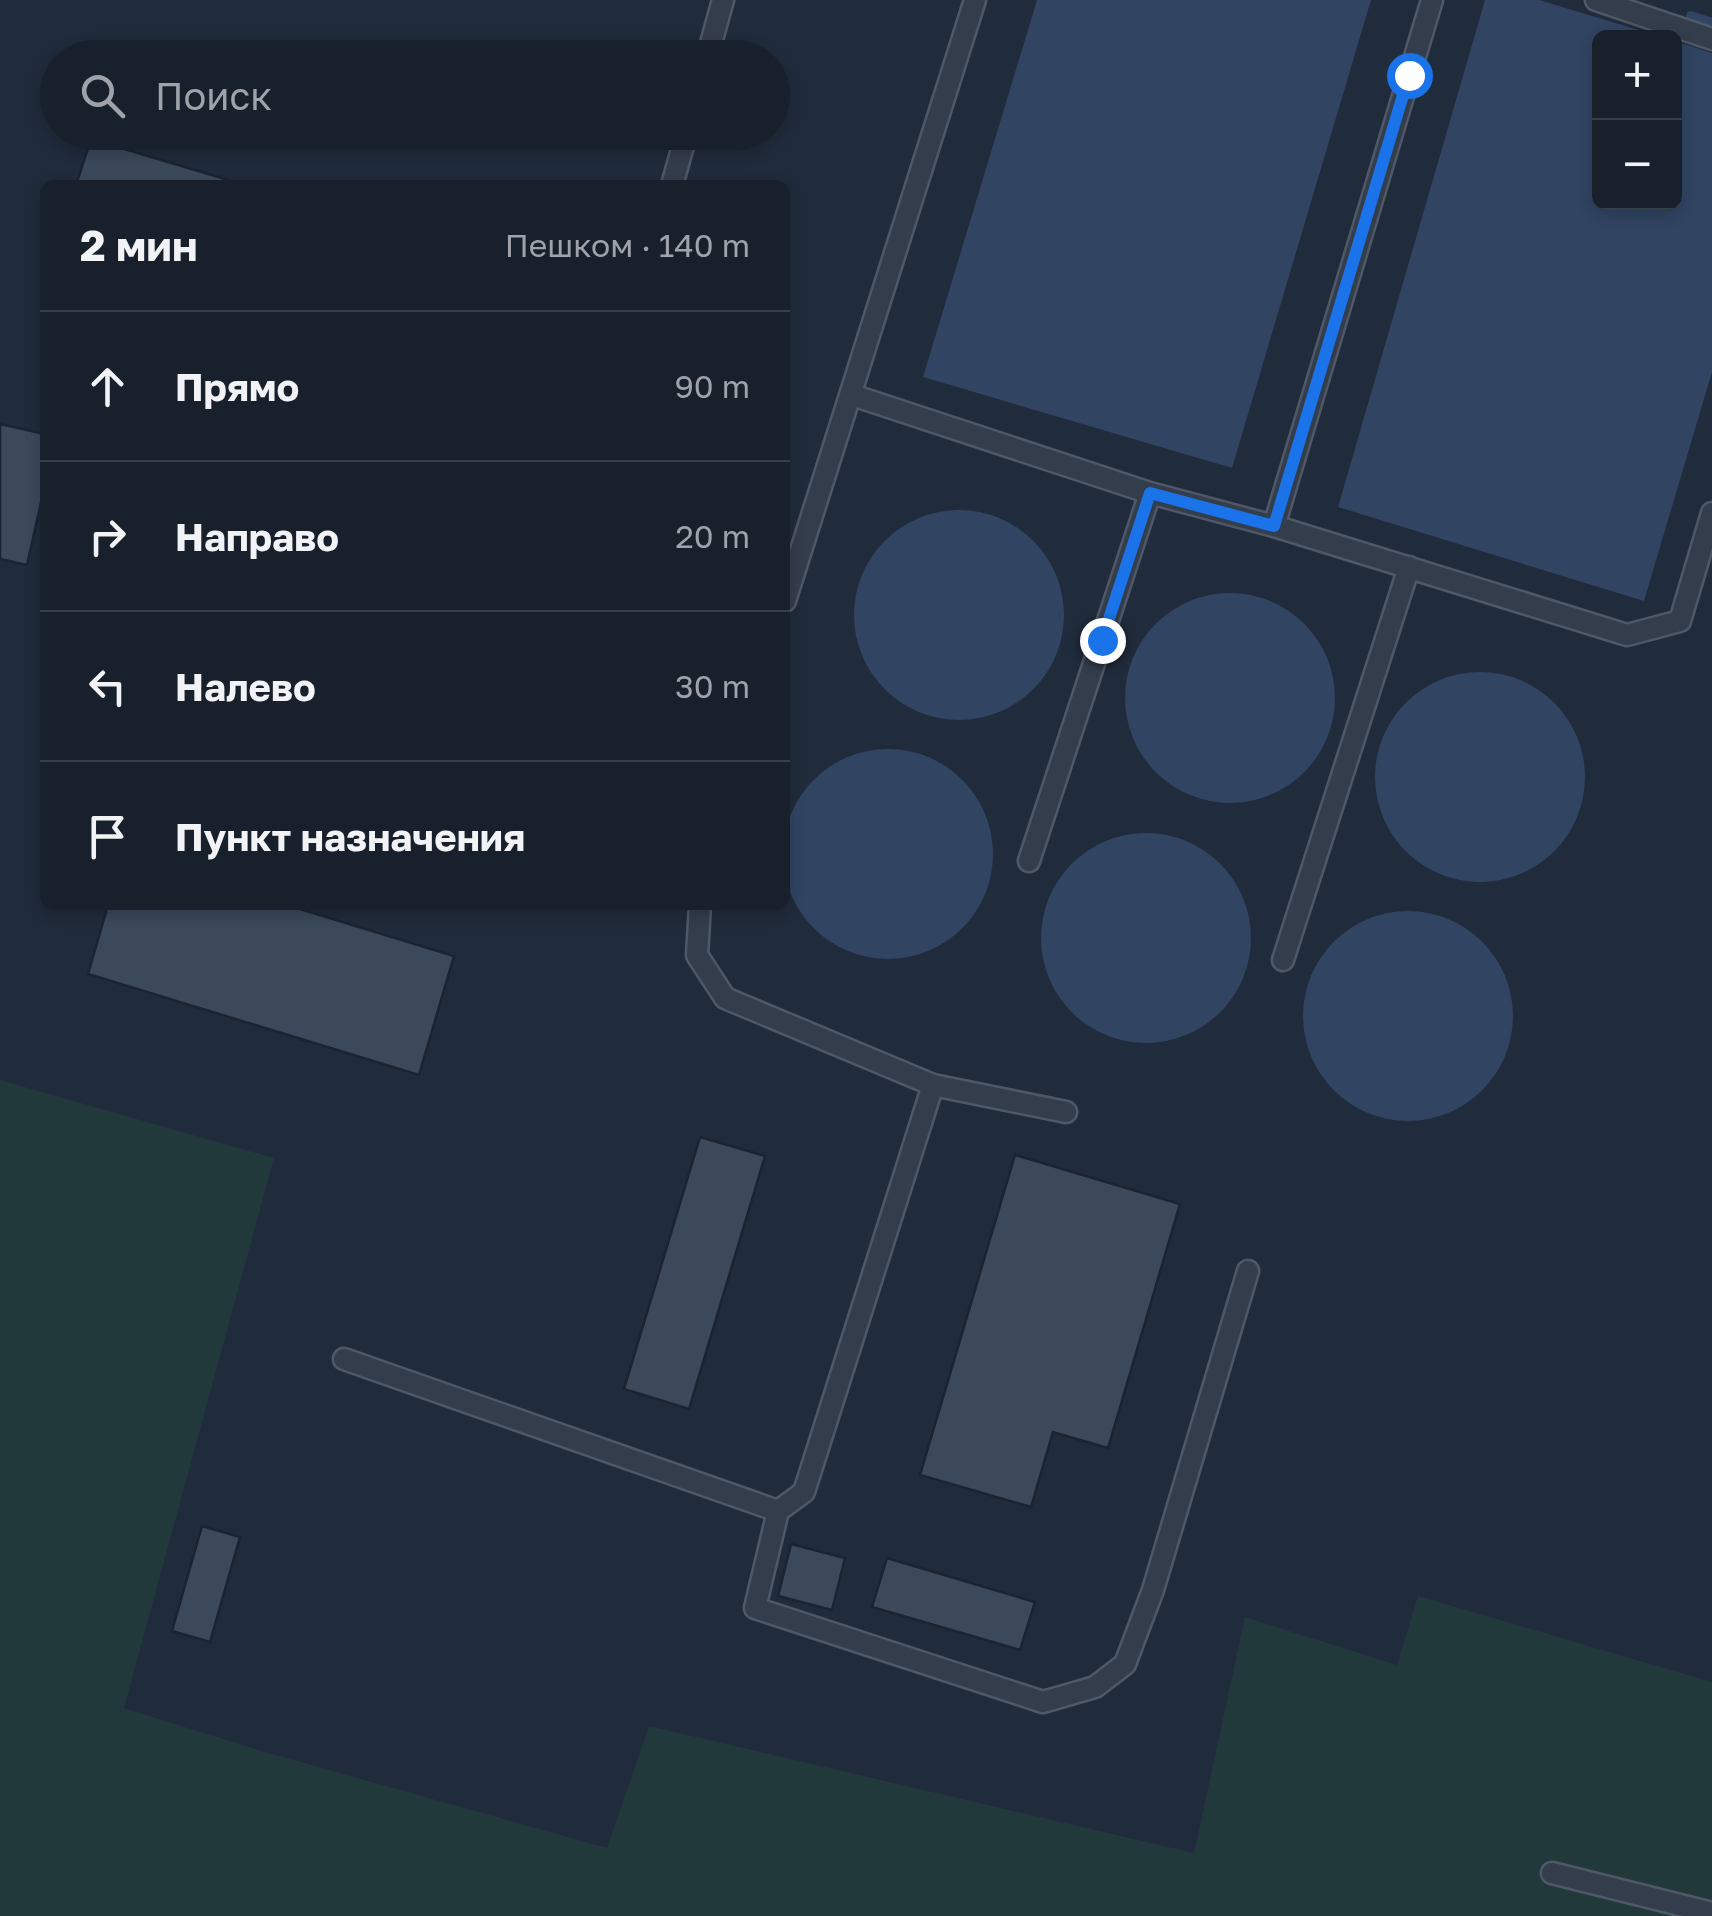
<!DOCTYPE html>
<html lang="ru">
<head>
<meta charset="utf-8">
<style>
	:root { --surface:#18202c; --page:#212834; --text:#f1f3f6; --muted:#9fa3a9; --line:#363e48 }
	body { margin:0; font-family:"Golos Text",sans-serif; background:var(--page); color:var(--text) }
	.controls { position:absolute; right:30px; top:30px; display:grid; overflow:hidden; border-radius:15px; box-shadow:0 5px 15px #0003 }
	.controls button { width:90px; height:90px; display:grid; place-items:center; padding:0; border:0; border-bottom:2px solid var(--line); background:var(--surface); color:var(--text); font:50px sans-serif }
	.stop { position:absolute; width:30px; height:30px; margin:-22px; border:8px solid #1a73e8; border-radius:50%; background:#fff }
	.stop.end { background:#1a73e8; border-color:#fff; box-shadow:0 2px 10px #0008 }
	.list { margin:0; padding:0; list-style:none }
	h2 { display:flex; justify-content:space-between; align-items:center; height:130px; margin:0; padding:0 40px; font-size:42px }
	h2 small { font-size:32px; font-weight:400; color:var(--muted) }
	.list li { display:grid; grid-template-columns:65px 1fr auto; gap:30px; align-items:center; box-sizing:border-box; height:150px; padding:0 40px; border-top:2px solid var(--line) }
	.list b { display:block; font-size:38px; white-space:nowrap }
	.list em { font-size:32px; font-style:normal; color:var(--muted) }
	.icon { flex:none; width:55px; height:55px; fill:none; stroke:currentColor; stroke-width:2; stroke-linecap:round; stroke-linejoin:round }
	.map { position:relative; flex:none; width:1712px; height:1916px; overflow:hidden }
	.search { position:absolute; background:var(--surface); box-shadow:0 5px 15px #0003; left:40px; top:40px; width:750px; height:110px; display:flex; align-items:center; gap:25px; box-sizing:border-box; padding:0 35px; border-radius:55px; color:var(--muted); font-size:38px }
	.panel { position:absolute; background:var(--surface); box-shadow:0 5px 15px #0003; left:40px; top:180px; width:750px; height:730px; border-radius:15px }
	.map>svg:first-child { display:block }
</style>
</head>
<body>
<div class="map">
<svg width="1712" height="1916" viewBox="0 0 1712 1916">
	<rect width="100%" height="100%" fill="#202b3b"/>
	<path fill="#22393c" d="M0,1080L274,1158L124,1708L258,1750L607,1848L649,1726L1194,1853L1245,1617L1397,1665L1418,1596L1712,1682V1916H0Z"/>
	<path fill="#314462" d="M1037,0H1371L1232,468L923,377Z
		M1485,0H1539L1662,37L1600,38V202H1674L1675,41L1712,53V372L1644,601L1338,507Z
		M854 615a105 105 0 1 1 210 0a105 105 0 1 1-210 0Z
		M1125 698a105 105 0 1 1 210 0a105 105 0 1 1-210 0Z
		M1375 777a105 105 0 1 1 210 0a105 105 0 1 1-210 0Z
		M783 854a105 105 0 1 1 210 0a105 105 0 1 1-210 0Z
		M1041 938a105 105 0 1 1 210 0a105 105 0 1 1-210 0Z
		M1303 1016a105 105 0 1 1 210 0a105 105 0 1 1-210 0Z"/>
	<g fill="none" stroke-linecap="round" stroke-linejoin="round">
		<path stroke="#314462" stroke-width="10" d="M1691,16L1712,23"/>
	</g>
	<path fill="#3b495b" stroke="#1b2432" stroke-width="2.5" d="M91,139L245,185H76Z
		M0,424L45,434V485L27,565L0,559Z
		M108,905H287L454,956L419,1075L88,974Z
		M700,1137L765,1156L689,1409L624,1389Z
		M1015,1155L1180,1204L1108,1448L1053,1432L1031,1507L920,1475Z
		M202,1526L240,1537L210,1642L172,1631Z
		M791,1544L845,1558L832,1610L778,1596Z
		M887,1558L1035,1602L1020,1650L872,1607Z"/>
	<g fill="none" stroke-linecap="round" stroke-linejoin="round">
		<g stroke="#4f5866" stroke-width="25">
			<path id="service" d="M1596,0L1712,39
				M707,58L723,0
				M672,185L687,132
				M852,395L1150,493L1029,861
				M1150,493L1274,526L1627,635L1680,621L1712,513
				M1274,526L1432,0
				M785,601L975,0
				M700,905L697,955L725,998L933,1085L1066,1112
				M1283,960L1409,567
				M933,1085L804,1492L778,1511L755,1608L1043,1702L1095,1687L1125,1664L1153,1590L1248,1271
				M344,1359L778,1511
				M1552,1873L1712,1913"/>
		</g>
		<use href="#service" stroke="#343d4c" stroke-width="20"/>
	</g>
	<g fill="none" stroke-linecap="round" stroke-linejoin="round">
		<path stroke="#1a73e8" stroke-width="12" d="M1102,640L1150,493L1274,526L1409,75"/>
	</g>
</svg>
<div class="controls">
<button>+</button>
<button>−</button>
</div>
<div class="stop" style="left:1409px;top:75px"></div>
<div class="stop end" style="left:1102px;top:640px"></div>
<div class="search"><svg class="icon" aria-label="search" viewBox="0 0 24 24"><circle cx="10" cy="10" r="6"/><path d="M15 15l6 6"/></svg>Поиск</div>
<section class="panel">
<h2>2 мин<small>Пешком · 140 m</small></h2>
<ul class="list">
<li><svg class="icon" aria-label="ahead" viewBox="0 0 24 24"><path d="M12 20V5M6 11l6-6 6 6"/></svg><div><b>Прямо</b></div><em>90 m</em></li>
<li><svg class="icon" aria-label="right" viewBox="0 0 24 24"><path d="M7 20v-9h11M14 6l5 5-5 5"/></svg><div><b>Направо</b></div><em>20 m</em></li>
<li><svg class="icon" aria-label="left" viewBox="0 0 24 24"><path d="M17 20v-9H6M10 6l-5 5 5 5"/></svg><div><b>Налево</b></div><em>30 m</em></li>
<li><svg class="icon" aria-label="arrive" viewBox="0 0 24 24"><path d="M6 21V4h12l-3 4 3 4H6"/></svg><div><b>Пункт назначения</b></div></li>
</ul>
</section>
</div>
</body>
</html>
